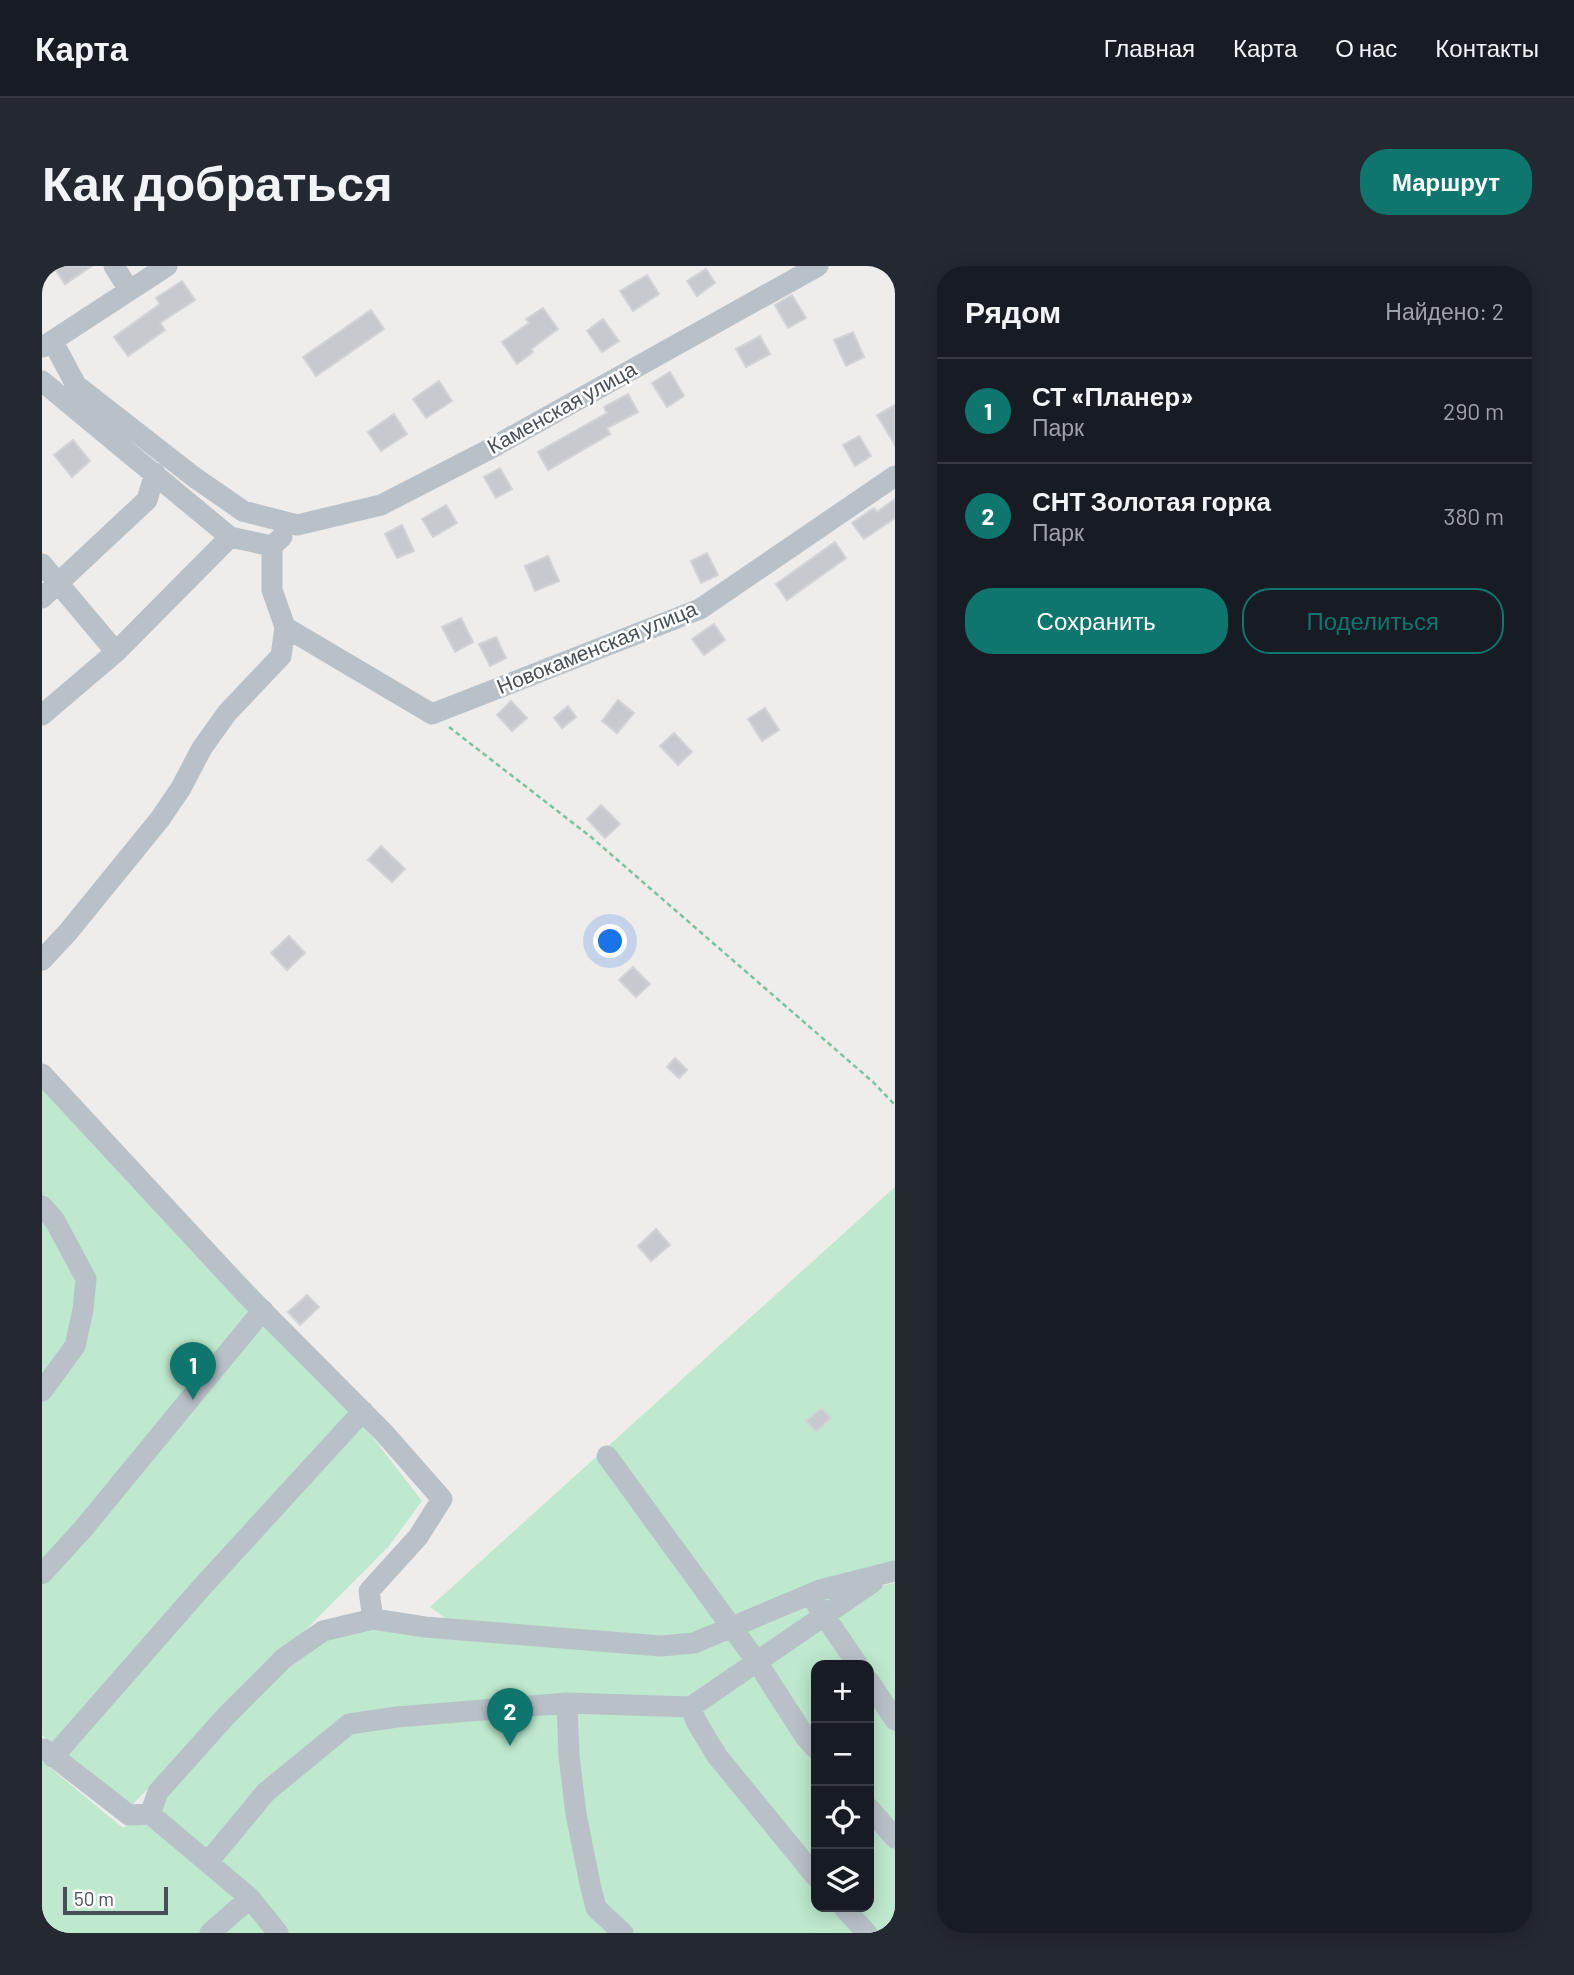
<!DOCTYPE html>
<html lang="ru">
<head>
<meta charset="utf-8">
<style>
	:root { --surface:#171b24; --page:#242831; --text:#f1f3f6; --muted:#9ea1a6; --line:#363941; --accent:#0f766e }
	body { margin:0; font-family:Barlow,sans-serif; background:var(--page); color:var(--text) }
	.controls { position:absolute; right:21px; bottom:21px; display:grid; overflow:hidden; border-radius:14px; box-shadow:0 4px 18px #0003 }
	.controls button { width:63px; height:63px; display:grid; place-items:center; padding:0; border:0; border-bottom:2px solid var(--line); background:var(--surface); color:var(--text); font:35px sans-serif }
	.scale { position:absolute; left:21px; bottom:18px; width:105px; box-sizing:border-box; padding-left:7px; border:4px solid #475058; border-top:0; font-size:19px; line-height:24px; white-space:nowrap; color:#475058; -webkit-text-stroke:5px #fff; paint-order:stroke }
	.you { position:absolute; left:569px; top:676px; width:24px; height:24px; margin:-18px; border:5px solid #fff; border-radius:50%; background:#1a73e8; box-shadow:0 0 0 10px #1a73e833 }
	.badge { display:grid; place-items:center; width:46px; height:46px; border-radius:50%; background:var(--accent); color:#fff; font-size:23px; font-weight:700 }
	.pin { position:absolute; translate:-50% -58px; filter:drop-shadow(0 2px 4px #0008) }
	.pin::after { content:''; position:absolute; top:37px; width:24px; height:21px; background:inherit; clip-path:polygon(0 0,100% 0,50% 100%) }
	.list { margin:0; padding:0; list-style:none }
	h2 { display:flex; justify-content:space-between; align-items:center; height:91px; margin:0; padding:0 28px; font-size:30px }
	h2 small { font-size:23px; font-weight:400; color:var(--muted) }
	.list li { display:grid; grid-template-columns:46px 1fr auto; gap:21px; align-items:center; box-sizing:border-box; height:105px; padding:0 28px; border-top:2px solid var(--line) }
	.list b { display:block; font-size:26px; white-space:nowrap }
	.list p { margin:0; font-size:23px; white-space:nowrap; color:var(--muted) }
	.list em { font-size:23px; font-style:normal; color:var(--muted) }
	.actions { display:flex; gap:14px; padding:21px 28px }
	.actions a { flex:1; padding:16px 0; border:2px solid var(--accent); border-radius:28px; text-align:center; font-size:24px; color:var(--accent) }
	.actions .main { background:var(--accent); color:#fff }
	.icon { flex:none; width:38px; height:38px; fill:none; stroke:currentColor; stroke-width:2; stroke-linecap:round; stroke-linejoin:round }
	.map { position:relative; flex:none; width:853px; height:1667px; overflow:hidden; border-radius:28px }
	header { display:flex; align-items:center; gap:42px; box-sizing:border-box; height:98px; padding:0 35px; background:var(--surface); border-bottom:2px solid var(--line) }
	header strong { font-size:33px }
	nav { display:flex; gap:38px; margin-inline-start:auto; font-size:24px }
	.intro { display:flex; align-items:center; justify-content:space-between; box-sizing:border-box; height:168px; padding:0 42px }
	h1 { margin:0; font-size:49px }
	.button { padding:18px 32px; border-radius:28px; background:var(--accent); color:#fff; font-size:24px; font-weight:700 }
	main { display:flex; gap:42px; padding:0 42px }
	aside { flex:1; background:var(--surface); border-radius:28px; box-shadow:0 4px 18px #0003 }
	.map>svg:first-child { display:block }
</style>
</head>
<body>
<header>
<strong>Карта</strong>
<nav><a>Главная</a><a>Карта</a><a>О нас</a><a>Контакты</a></nav>
</header>
<div class="intro"><h1>Как добраться</h1><a class="button">Маршрут</a></div>
<main>
<div class="map">
<svg width="853" height="1667" viewBox="0 0 853 1667">
	<rect width="100%" height="100%" fill="#efecec"/>
	<path fill="#bee9ce" fill-rule="evenodd" d="M0,798L223,1032L380,1235L347,1280L87,1542L0,1469Z
		M853,921V1297L641,1377L413,1359L388,1341Z
		M853,1317V1667H0V1495L81,1562L117,1535L240,1401L298,1367L337,1361L642,1386L784,1331ZM774,1399H827V1641H774Z"/>
	<path fill="#c7c9cf" stroke="#d1d3d7" stroke-width="2" d="M11,0H50L23,18Z
		M664,3L673,17L655,30L645,15Z
		M605,9L617,28L591,45L578,25Z
		M140,15L153,34L118,57L123,64L86,90L72,71L118,38L114,32Z
		M750,29L764,52L746,62L733,39Z
		M501,42L516,63L489,83L491,86L475,98L460,76L487,57L484,53Z
		M329,44L342,63L274,110L261,91Z
		M561,53L577,75L560,86L545,65Z
		M811,66L822,91L804,100L792,74Z
		M718,70L728,88L704,101L694,83Z
		M628,106L642,130L625,141L610,117Z
		M397,115L410,135L384,152L371,133Z
		M586,128L596,146L565,162L568,168L506,204L496,186L565,147L562,141Z
		M853,139V179L835,149Z
		M352,148L365,168L339,185L326,166Z
		M817,170L829,190L813,200L801,179Z
		M31,174L48,195L30,211L12,189Z
		M458,202L470,223L454,232L442,211Z
		M853,233V252L822,273L810,257L832,242L835,246Z
		M404,239L415,257L391,271L380,253Z
		M360,259L372,285L355,292L343,268Z
		M793,276L804,292L745,334L734,318Z
		M665,287L676,309L659,317L649,295Z
		M506,290L517,315L493,325L483,300Z
		M419,352L431,376L413,386L400,361Z
		M672,358L683,374L662,389L650,373Z
		M454,371L464,392L448,400L437,378Z
		M576,434L592,447L575,467L560,455Z
		M469,435L485,452L470,465L455,449Z
		M526,440L534,451L520,462L512,452Z
		M723,442L737,464L720,475L706,453Z
		M632,467L650,486L636,499L618,480Z
		M559,539L578,558L563,572L545,553Z
		M339,580L363,603L350,616L326,594Z
		M247,670L263,687L245,704L229,687Z
		M591,701L608,718L594,731L577,714Z
		M633,792L645,804L637,812L625,801Z
		M614,963L628,979L609,995L596,980Z
		M265,1029L277,1041L258,1059L246,1046Z
		M779,1142L789,1152L774,1166L764,1155Z"/>
	<g fill="none" stroke-linecap="round" stroke-linejoin="round">
		<path stroke="#7ac39e" stroke-width="2.5" stroke-dasharray="5 3.5" stroke-linecap="butt" d="M407,461L549,571L831,816L853,839"/>
		<path stroke="#b9c1c8" stroke-width="21" d="M72,0L87,24
			M11,76L34,119L152,211L201,245L255,259L339,239L444,185L776,0
			M1,81L125,0
			M0,115L188,271L230,280L240,271
			M0,298L74,386L0,449
			M0,332L105,234L113,207
			M243,361L390,448L658,343L853,210
			M74,386L188,271
			M0,694L26,666L118,553L139,522L160,482L185,447L239,390L243,361L230,324V280
			M0,808L202,1026L342,1167L400,1233L376,1271L327,1325L331,1353
			M0,940L13,955L44,1013L41,1044L33,1080L0,1125
			M565,1190L715,1396L764,1472L774,1483
			M0,1308L41,1263L221,1044
			M775,1339L816,1399
			M827,1415L853,1454
			M525,1437L527,1490L534,1548L548,1618L554,1642L581,1667
			M649,1441L654,1455L675,1490L774,1611
			M2,1483L87,1549L108,1548L208,1632L236,1667
			M11,1491L159,1322L321,1145
			M827,1542L853,1572
			M108,1548L116,1526L185,1449L242,1392L281,1365L331,1353L383,1361L619,1380L652,1377L778,1324L853,1305
			M166,1596L224,1526L307,1458L355,1451L525,1437L649,1441L831,1316
			M801,1641L825,1667
			M168,1667L208,1632"/>
	</g>
	<g text-anchor="middle" stroke-width="5" stroke-linejoin="round" paint-order="stroke">
		<g font-size="21" fill="#475058" stroke="#fff">
			<text transform="translate(520 142) rotate(-29)" y="7">Каменская улица</text>
			<text transform="translate(555 382) rotate(-22)" y="7">Новокаменская улица</text>
		</g>
	</g>
</svg>
<div class="controls">
<button>+</button>
<button>−</button>
<button><svg class="icon" aria-label="locate" viewBox="0 0 24 24"><circle cx="12" cy="12" r="6"/><path d="M12 2v4M12 18v4M2 12h4M18 12h4"/></svg></button>
<button><svg class="icon" aria-label="layers" viewBox="0 0 24 24"><path d="M12 4l9 5-9 5-9-5zM3 14l9 5 9-5"/></svg></button>
</div>
<div class="scale">50 m</div>
<div class="you"></div>
<div class="pin badge" style="left:151px;top:1134px">1</div>
<div class="pin badge" style="left:468px;top:1480px">2</div>
</div>
<aside>
<h2>Рядом<small>Найдено: 2</small></h2>
<ul class="list">
<li><span class="badge">1</span><div><b>СТ «Планер»</b><p>Парк</p></div><em>290 m</em></li>
<li><span class="badge">2</span><div><b>СНТ Золотая горка</b><p>Парк</p></div><em>380 m</em></li>
</ul>
<div class="actions"><a class="main">Сохранить</a><a>Поделиться</a></div>
</aside>
</main>
</body>
</html>
